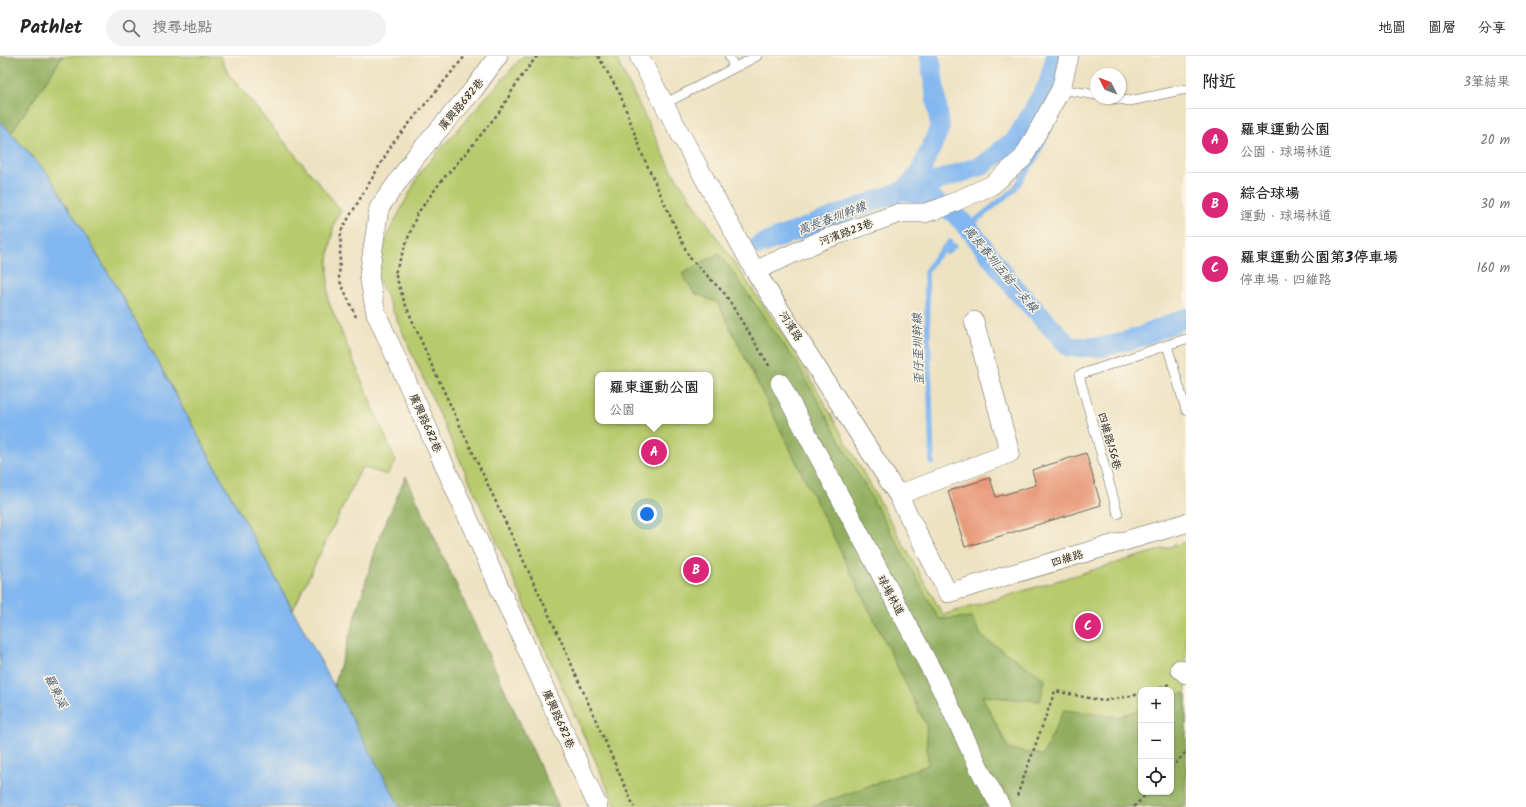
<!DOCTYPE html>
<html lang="zh-TW">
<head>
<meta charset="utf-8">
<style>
	:root { --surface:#fff; --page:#f2f2f2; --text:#222; --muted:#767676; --line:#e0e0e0; --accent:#db2777 }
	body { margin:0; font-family:Kalam,"LXGW WenKai TC",sans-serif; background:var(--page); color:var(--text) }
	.controls { position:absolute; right:12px; bottom:12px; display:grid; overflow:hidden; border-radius:8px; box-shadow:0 1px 3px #0004 }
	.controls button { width:36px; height:36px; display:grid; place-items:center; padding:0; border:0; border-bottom:1px solid var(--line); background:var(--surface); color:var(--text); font:20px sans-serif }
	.compass { position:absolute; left:1090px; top:12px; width:36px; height:36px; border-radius:50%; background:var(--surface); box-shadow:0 1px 3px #0004; rotate:312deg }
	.you { position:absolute; left:647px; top:458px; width:14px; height:14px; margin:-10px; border:3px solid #fff; border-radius:50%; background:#1a73e8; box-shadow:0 0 0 6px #1a73e833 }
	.badge { display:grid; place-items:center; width:26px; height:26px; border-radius:50%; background:var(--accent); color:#fff; font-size:13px; font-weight:700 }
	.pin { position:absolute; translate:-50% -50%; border:2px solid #fff; box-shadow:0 1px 4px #0006 }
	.popup { position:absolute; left:595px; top:316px; width:118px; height:52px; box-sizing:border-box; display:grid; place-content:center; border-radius:8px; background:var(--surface); filter:drop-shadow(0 1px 3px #0005); font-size:13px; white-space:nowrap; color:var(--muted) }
	.popup b { font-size:15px; color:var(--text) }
	.popup::after { content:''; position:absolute; left:50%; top:100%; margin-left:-8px; border:8px solid transparent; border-top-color:var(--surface) }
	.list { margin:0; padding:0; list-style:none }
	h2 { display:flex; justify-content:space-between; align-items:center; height:52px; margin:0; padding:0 16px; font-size:17px }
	h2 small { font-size:13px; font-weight:400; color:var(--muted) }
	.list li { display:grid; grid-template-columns:26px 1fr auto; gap:12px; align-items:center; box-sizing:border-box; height:64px; padding:0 16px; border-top:1px solid var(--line) }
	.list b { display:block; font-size:15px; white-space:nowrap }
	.list p { margin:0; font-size:13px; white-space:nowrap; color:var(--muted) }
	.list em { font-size:13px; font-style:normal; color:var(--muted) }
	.icon { flex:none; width:22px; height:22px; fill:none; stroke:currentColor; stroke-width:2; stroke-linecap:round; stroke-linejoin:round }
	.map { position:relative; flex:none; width:1186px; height:751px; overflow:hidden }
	header { display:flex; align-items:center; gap:24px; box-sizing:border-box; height:56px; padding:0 20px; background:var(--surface); border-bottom:1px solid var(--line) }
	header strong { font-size:19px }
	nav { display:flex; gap:22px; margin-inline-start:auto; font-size:14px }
	.search { width:280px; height:36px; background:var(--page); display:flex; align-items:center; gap:10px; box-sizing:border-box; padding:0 14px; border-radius:22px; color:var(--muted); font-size:15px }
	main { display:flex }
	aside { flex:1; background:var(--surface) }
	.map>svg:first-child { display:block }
</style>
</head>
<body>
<header>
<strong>Pathlet</strong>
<div class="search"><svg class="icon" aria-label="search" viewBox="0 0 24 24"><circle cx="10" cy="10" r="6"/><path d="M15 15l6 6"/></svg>搜尋地點</div>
<nav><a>地圖</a><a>圖層</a><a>分享</a></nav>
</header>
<main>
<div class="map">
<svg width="1186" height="751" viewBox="0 0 1186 751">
	<rect width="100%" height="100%" fill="#fcf5e5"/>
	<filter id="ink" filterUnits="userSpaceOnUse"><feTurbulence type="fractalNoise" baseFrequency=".025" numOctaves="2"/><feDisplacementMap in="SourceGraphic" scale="8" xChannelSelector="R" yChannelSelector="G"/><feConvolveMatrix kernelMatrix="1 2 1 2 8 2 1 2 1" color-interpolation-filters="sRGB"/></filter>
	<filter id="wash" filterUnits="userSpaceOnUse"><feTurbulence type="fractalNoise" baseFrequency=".012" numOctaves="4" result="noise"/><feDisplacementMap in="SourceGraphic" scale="16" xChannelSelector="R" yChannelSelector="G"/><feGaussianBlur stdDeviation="0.9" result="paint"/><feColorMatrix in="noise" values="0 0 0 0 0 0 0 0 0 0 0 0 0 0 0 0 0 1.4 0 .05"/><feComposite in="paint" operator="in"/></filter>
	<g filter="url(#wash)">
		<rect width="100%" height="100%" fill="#ede2c2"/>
		<path fill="#b7ca6d" stroke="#6a7344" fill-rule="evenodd" d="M63,0H220L229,19L341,154L334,168L328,204V244L396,406L387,419L362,411L293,554L122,240L49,119L11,77Z
			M523,0H615L672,115L801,305L943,559L1186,486V751H616L374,213L388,178L421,115ZM598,319H710V365H598ZM1141,634H1171V736H1141Z"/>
		<path fill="#91ae60" stroke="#56653e" d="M0,0H63L11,77L0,65Z
			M719,197L797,307L939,563L972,561L981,580L1045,623L1040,645L982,640L1009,693L1043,699L1064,654L1118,661L1141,653V736H1171V641L1183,637L1186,639V751H810L928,709L926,669L718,247L694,237L682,218Z
			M406,420L559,751H400L334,630L379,482Z"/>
		<path fill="#82b7f0" stroke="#4f6a86" d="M0,65L49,119L122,240L400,751H0Z"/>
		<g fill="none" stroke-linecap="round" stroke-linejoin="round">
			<path stroke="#82b7f0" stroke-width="5.5" d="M962,175L1014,134L1033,106L1050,72
				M966,180L971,175
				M944,192L947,196L954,190
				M932,407L926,216L935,202L950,186"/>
			<path stroke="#82b7f0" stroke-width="20" d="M904,134L926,140L954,157L971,175L1016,234L1070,291H1103L1137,282L1186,262
				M904,134L919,119L940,71L930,0
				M759,189L904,134L925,129L983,109L1016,83L1048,29L1056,0"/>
		</g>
		<g id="blocks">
			<path fill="#e89979" d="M1086,397L1101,449L965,491L948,435L990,422L996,441L1036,429L1032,414Z"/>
		</g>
	</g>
	<g filter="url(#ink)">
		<use href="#blocks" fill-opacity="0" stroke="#656156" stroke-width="1"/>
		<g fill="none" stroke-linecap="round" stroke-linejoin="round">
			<g stroke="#656156" stroke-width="10">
				<path id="lane" d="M729,0L734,11
					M1061,33L1096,39
					M1111,42L1130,45L1186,33
					M664,48L757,0
					M1186,283L1167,289L1186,354
					M1118,458L1079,319L1167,289"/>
			</g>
			<g stroke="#656156" stroke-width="20">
				<path id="street" d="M498,0L474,33L416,100L379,152L369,220L376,257L598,751
					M639,0L664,48L755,215L898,439L948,537L1186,467
					M755,215L822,184L900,157H925L941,152L992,129L1023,102L1061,33L1069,0
					M780,327L943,636L983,720L1001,751
					M898,439L1010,397L974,265
					M1180,613L1186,618"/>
			</g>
			<path stroke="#656156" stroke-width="2.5" stroke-dasharray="3 3" stroke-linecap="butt" d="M537,0L518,25L500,55L467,96L442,124L417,158L395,217L404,245L433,312L558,578L634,751
				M598,0L620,38L643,100L689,201L725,238L770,311
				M356,261L339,223L341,175L393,87L465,0
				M1155,634L1169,628
				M1171,712L1186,696
				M1017,740L1055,635L1103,645L1141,638
				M1134,751L1148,736"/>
			<use href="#lane" stroke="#fff" stroke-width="9"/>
			<use href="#street" stroke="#fff" stroke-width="19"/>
		</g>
	</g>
	<g text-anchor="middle" stroke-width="3" stroke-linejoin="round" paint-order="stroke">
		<g font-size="11" fill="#1c1c1c" stroke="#fcf5e5">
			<text transform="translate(461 48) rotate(-50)" y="4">廣興路682巷</text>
			<text transform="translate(846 176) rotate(-20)" y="4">河濱路23巷</text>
			<text transform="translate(791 270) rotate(57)" y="4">河濱路</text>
			<text transform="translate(426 367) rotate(66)" y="4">廣興路682巷</text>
			<text transform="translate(1110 385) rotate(74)" y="4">四維路156巷</text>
			<text transform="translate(1067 502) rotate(-16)" y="4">四維路</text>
			<text transform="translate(891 539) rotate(62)" y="4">球場林道</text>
			<text transform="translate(559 663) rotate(66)" y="4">廣興路682巷</text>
		</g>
		<g font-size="12" font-style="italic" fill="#455a71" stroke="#fcf5e5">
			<text transform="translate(832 162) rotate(-21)" y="4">萬長春圳幹線</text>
			<text transform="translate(1001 213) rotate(50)" y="4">萬長春圳五結一支線</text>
			<text transform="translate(918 293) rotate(-92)" y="4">歪仔歪圳幹線</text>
			<text transform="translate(56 635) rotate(64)" y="4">羅東溪</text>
		</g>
	</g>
</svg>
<div class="controls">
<button>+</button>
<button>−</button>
<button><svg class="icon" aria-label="locate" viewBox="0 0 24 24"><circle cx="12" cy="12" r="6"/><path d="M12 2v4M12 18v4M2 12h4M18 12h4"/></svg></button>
</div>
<svg class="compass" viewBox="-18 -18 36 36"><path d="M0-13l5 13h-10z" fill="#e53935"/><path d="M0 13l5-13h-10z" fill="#767676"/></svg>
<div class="you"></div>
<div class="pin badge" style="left:654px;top:396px">A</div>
<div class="popup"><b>羅東運動公園</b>公園</div>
<div class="pin badge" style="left:696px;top:514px">B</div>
<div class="pin badge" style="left:1088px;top:570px">C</div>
</div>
<aside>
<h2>附近<small>3筆結果</small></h2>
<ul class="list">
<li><span class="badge">A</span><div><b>羅東運動公園</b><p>公園 · 球場林道</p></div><em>20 m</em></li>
<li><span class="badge">B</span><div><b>綜合球場</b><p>運動 · 球場林道</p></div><em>30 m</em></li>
<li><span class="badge">C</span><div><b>羅東運動公園第3停車場</b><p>停車場 · 四維路</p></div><em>160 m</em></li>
</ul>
</aside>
</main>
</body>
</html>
